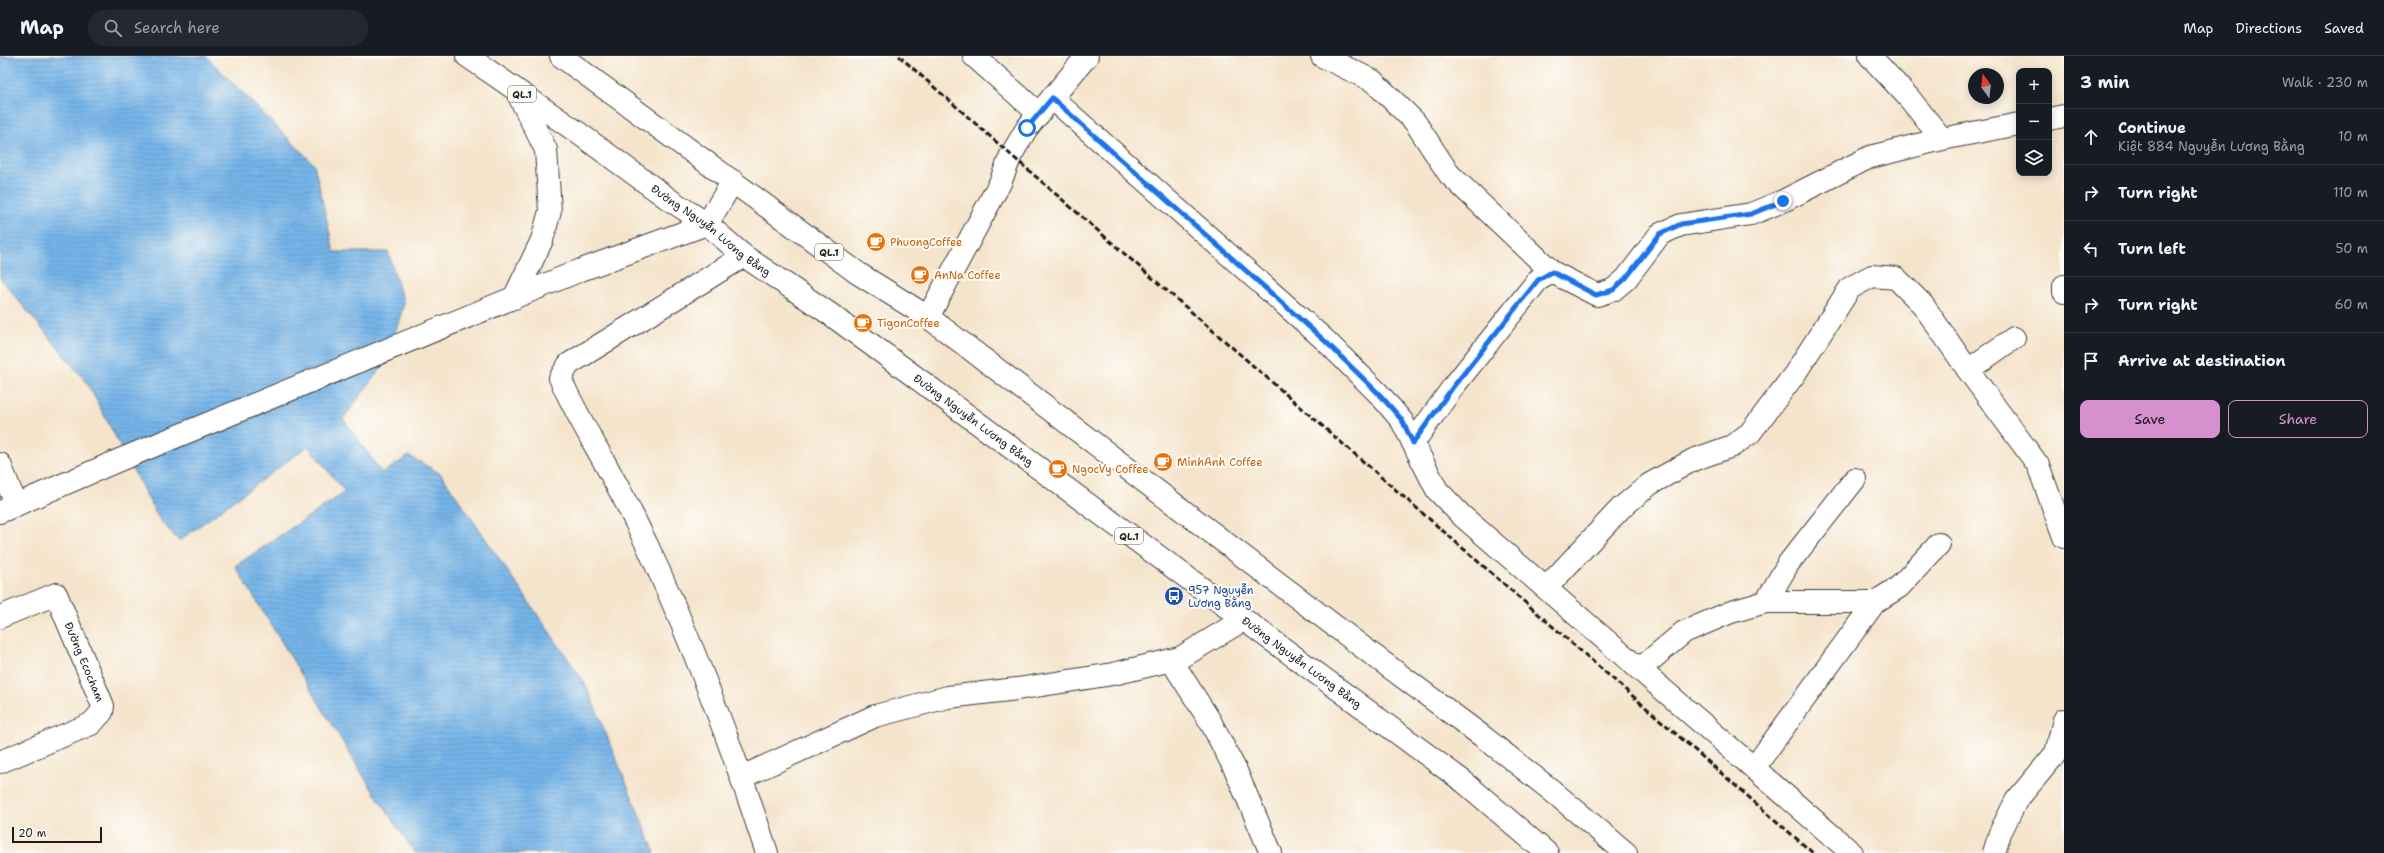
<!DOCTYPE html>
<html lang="en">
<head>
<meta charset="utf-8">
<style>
	:root { --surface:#171b24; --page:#242831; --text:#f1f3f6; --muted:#9ea1a6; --line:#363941; --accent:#d690ce }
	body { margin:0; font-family:"Shantell Sans",sans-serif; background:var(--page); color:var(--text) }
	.controls { position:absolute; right:12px; top:12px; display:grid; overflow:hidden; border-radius:8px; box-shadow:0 2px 10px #0003 }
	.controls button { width:36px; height:36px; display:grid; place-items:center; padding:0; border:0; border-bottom:1px solid var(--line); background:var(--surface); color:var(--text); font:20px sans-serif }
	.compass { position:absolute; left:1968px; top:12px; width:36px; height:36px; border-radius:50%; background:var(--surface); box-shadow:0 2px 10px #0003; rotate:345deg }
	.scale { position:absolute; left:12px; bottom:10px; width:90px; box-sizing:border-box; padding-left:4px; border:2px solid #1c1c1c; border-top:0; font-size:11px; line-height:14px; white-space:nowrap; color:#1c1c1c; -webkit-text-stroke:3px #fdfcf7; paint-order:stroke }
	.stop { position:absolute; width:12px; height:12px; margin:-9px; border:3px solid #1a73e8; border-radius:50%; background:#fff }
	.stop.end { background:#1a73e8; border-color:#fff; box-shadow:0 1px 4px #0008 }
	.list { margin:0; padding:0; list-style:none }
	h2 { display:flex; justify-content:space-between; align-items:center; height:52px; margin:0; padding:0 16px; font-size:17px }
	h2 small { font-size:13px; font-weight:400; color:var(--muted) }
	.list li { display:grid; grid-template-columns:26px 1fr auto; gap:12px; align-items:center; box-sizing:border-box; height:56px; padding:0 16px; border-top:1px solid var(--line) }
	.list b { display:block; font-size:15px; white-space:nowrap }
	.list p { margin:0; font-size:13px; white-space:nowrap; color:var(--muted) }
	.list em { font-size:13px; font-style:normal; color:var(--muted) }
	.actions { display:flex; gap:8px; padding:12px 16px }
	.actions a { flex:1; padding:9px 0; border:1px solid var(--accent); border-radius:8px; text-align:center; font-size:14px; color:var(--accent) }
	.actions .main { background:var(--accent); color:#111 }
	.icon { flex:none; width:22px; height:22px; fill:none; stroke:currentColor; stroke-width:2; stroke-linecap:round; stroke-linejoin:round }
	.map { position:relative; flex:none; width:2064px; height:797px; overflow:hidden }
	header { display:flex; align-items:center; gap:24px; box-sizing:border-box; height:56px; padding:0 20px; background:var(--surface); border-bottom:1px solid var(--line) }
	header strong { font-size:19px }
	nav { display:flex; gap:22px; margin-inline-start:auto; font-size:14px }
	.search { width:280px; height:36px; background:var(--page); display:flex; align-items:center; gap:10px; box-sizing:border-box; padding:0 14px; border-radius:22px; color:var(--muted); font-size:15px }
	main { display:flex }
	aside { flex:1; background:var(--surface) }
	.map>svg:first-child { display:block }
</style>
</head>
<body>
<header>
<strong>Map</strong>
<div class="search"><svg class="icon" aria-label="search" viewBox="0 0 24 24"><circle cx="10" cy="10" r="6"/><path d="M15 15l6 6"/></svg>Search here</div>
<nav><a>Map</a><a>Directions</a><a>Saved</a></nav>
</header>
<main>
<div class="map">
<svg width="2064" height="797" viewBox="0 0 2064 797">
	<defs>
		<pattern id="water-rules" width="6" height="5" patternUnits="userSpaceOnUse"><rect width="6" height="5" fill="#74b4e8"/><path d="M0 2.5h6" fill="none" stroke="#649ac6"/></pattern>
	</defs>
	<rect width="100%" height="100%" fill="#fdfcf7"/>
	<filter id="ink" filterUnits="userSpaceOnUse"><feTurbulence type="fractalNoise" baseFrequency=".025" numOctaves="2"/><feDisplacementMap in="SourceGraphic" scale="8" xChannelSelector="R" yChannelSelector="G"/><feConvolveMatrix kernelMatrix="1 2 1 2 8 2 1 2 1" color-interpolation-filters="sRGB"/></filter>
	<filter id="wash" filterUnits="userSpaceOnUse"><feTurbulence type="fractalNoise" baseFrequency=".012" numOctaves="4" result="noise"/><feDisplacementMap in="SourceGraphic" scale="16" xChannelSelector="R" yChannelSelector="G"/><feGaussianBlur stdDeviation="0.9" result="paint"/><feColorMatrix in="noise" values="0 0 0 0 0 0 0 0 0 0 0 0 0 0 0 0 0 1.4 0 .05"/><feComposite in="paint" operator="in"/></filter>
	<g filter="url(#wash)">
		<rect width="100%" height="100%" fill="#f5e4cc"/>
		<path fill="url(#water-rules)" stroke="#486882" d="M0,0H206L314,108L334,196H388L404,248L387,304L343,363L382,417L409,400L441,418L586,629L655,797H415L369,729L235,510L345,436L308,390L179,485L159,463L87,327L0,222Z"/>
	</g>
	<g filter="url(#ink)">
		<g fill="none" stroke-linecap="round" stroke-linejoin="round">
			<g stroke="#3d3a36" stroke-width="24">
				<g id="minor">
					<path d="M974,0L1039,58"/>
					<path d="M1322,0L1373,25L1415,66L1449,118L1552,216"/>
					<path d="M1870,0L1909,42L1942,83"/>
					<path d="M1052,42L1326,285L1380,339L1402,365L1437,434L1461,459L1852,797"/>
					<path d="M2049,63L2064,60"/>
					<path d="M744,200L569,308L560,322C576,358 596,390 614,424C626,445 636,467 647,489C693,588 733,693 767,797"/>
					<path d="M2064,230V236"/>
					<path d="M928,261L1000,127L1011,99L1027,72L1087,0"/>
					<path d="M1968,314L2014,282"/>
					<path d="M1413,387L1453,331L1538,224L1552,216L1597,239L1613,234L1626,223L1660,178L1681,169L1751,158L1783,145L1870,101L1942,83L2019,68"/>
					<path d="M0,408L16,449"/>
					<path d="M1546,532L1621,452L1650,428L1693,404L1732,390L1750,377L1794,319L1850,232L1872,220L1896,222L1923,249L1968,314L2038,409L2064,481"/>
					<path d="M1766,546L1788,508L1855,423"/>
					<path id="s1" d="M0,561L56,538L103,650L102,656L91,668L0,706"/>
					<path d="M1171,604L1210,665L1236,715L1271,797"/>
					<path d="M1640,613L1684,576L1731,556L1766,546H1875L1899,531L1939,488"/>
					<path d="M1754,712L1875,546"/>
					<path d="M742,721L875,660L948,641L1017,633L1113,618L1180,602L1243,564"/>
					<path d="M1994,797L2000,777L2016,745L2056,697L2064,664"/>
				</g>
			</g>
			<g stroke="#3d3a36" stroke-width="24">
				<path id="tertiary" d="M0,456L117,405L581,214L707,168L733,125"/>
			</g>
			<g stroke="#3d3a36" stroke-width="24">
				<g id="trunk">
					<path id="s2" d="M467,0L577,76L670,144L707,168L744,200L830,258L1464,726L1547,797"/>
					<path d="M561,0L859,218L928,261L1369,596L1482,680L1551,734L1626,797"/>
					<path d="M514,242L542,184L550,155L546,94L517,36"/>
				</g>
			</g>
			<use href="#minor" stroke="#fff" stroke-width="22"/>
			<use href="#tertiary" stroke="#fff" stroke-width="22"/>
			<use href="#trunk" stroke="#fff" stroke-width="22"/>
			<path stroke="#1c1c1c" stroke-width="3" stroke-dasharray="6 3" stroke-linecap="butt" d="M899,0L1011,99L1813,797"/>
		</g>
	</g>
	<g fill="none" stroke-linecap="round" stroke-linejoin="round" filter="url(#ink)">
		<path stroke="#1a73e8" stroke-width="5" d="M1027,72L1052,42L1326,286L1380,339L1402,364L1413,387L1453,331L1538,224L1552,216L1596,239L1613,234L1626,222L1660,178L1681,168L1751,158L1783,145"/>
	</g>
	<defs>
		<g id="cafe-disc" transform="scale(1)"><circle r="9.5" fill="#e8710a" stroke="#fdfcf7"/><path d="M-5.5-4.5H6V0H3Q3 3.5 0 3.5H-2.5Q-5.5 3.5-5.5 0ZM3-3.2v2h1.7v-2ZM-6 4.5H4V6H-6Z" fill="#fff"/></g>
		<g id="bus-disc" transform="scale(1)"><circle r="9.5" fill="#1a4fb4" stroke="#fdfcf7"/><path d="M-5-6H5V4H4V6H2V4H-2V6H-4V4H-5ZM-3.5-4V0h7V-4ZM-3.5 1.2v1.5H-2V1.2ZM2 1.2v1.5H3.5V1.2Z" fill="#fff"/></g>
	</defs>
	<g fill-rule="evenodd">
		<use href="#cafe-disc" x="876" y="186"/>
		<use href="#cafe-disc" x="920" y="219"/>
		<use href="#cafe-disc" x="863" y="267"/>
		<use href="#cafe-disc" x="1163" y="406"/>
		<use href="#cafe-disc" x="1058" y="413"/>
		<use href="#bus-disc" x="1174" y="540"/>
	</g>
	<g text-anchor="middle" stroke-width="4" stroke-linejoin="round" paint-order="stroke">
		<g fill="#fdfcf7" stroke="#605f5e" stroke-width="1">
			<rect x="508" y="30" width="28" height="16" rx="3"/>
			<rect x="815" y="188" width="28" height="16" rx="3"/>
			<rect x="1115" y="472" width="28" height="16" rx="3"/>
		</g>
		<g font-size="10" font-weight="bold" fill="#1c1c1c">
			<text x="522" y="42">QL.1</text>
			<text x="829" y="200">QL.1</text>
			<text x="1129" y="484">QL.1</text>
		</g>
		<g font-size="11" fill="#1c1c1c" stroke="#fdfcf7">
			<text dy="4" stroke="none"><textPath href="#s2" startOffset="300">Đường Nguyễn Lương Bằng</textPath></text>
			<text dy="4" stroke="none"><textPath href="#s2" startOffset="624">Đường Nguyễn Lương Bằng</textPath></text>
			<text dy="4" stroke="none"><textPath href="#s1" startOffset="134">Đường Ecocham</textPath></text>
			<text dy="4" stroke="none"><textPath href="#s2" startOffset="1032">Đường Nguyễn Lương Bằng</textPath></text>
		</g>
		<g font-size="11" fill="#c56008" stroke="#fdfcf7" text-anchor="start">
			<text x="890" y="190">PhuongCoffee</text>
			<text x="934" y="223">AnNa Coffee</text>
			<text x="877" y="271">TigonCoffee</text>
			<text x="1177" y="410">MinhAnh Coffee</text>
			<text x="1072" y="417">NgocVy Coffee</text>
		</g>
		<g font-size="11" fill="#164399" stroke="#fdfcf7" text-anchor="start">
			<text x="1188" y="538">957 Nguyễn<tspan x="1188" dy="13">Lương Bằng</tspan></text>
		</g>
	</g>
</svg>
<div class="controls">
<button>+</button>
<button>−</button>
<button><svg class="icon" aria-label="layers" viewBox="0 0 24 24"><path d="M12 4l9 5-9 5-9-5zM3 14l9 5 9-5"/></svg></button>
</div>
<svg class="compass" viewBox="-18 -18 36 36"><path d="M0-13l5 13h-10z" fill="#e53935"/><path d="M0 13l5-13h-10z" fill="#9ea1a6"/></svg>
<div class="scale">20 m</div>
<div class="stop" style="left:1027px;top:72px"></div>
<div class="stop end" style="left:1783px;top:145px"></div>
</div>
<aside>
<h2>3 min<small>Walk · 230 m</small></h2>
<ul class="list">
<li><svg class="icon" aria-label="ahead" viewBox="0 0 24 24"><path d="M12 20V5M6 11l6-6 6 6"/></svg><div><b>Continue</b><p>Kiệt 884 Nguyễn Lương Bằng</p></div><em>10 m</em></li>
<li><svg class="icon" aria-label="right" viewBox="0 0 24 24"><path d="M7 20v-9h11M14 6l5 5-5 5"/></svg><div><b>Turn right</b></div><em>110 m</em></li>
<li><svg class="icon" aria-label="left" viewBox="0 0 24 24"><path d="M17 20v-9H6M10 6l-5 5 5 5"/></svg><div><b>Turn left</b></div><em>50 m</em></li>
<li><svg class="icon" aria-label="right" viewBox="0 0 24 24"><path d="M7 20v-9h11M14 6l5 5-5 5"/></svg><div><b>Turn right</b></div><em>60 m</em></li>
<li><svg class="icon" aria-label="arrive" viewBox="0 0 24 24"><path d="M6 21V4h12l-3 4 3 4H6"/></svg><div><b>Arrive at destination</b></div></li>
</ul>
<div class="actions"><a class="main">Save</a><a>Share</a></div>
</aside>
</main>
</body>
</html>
